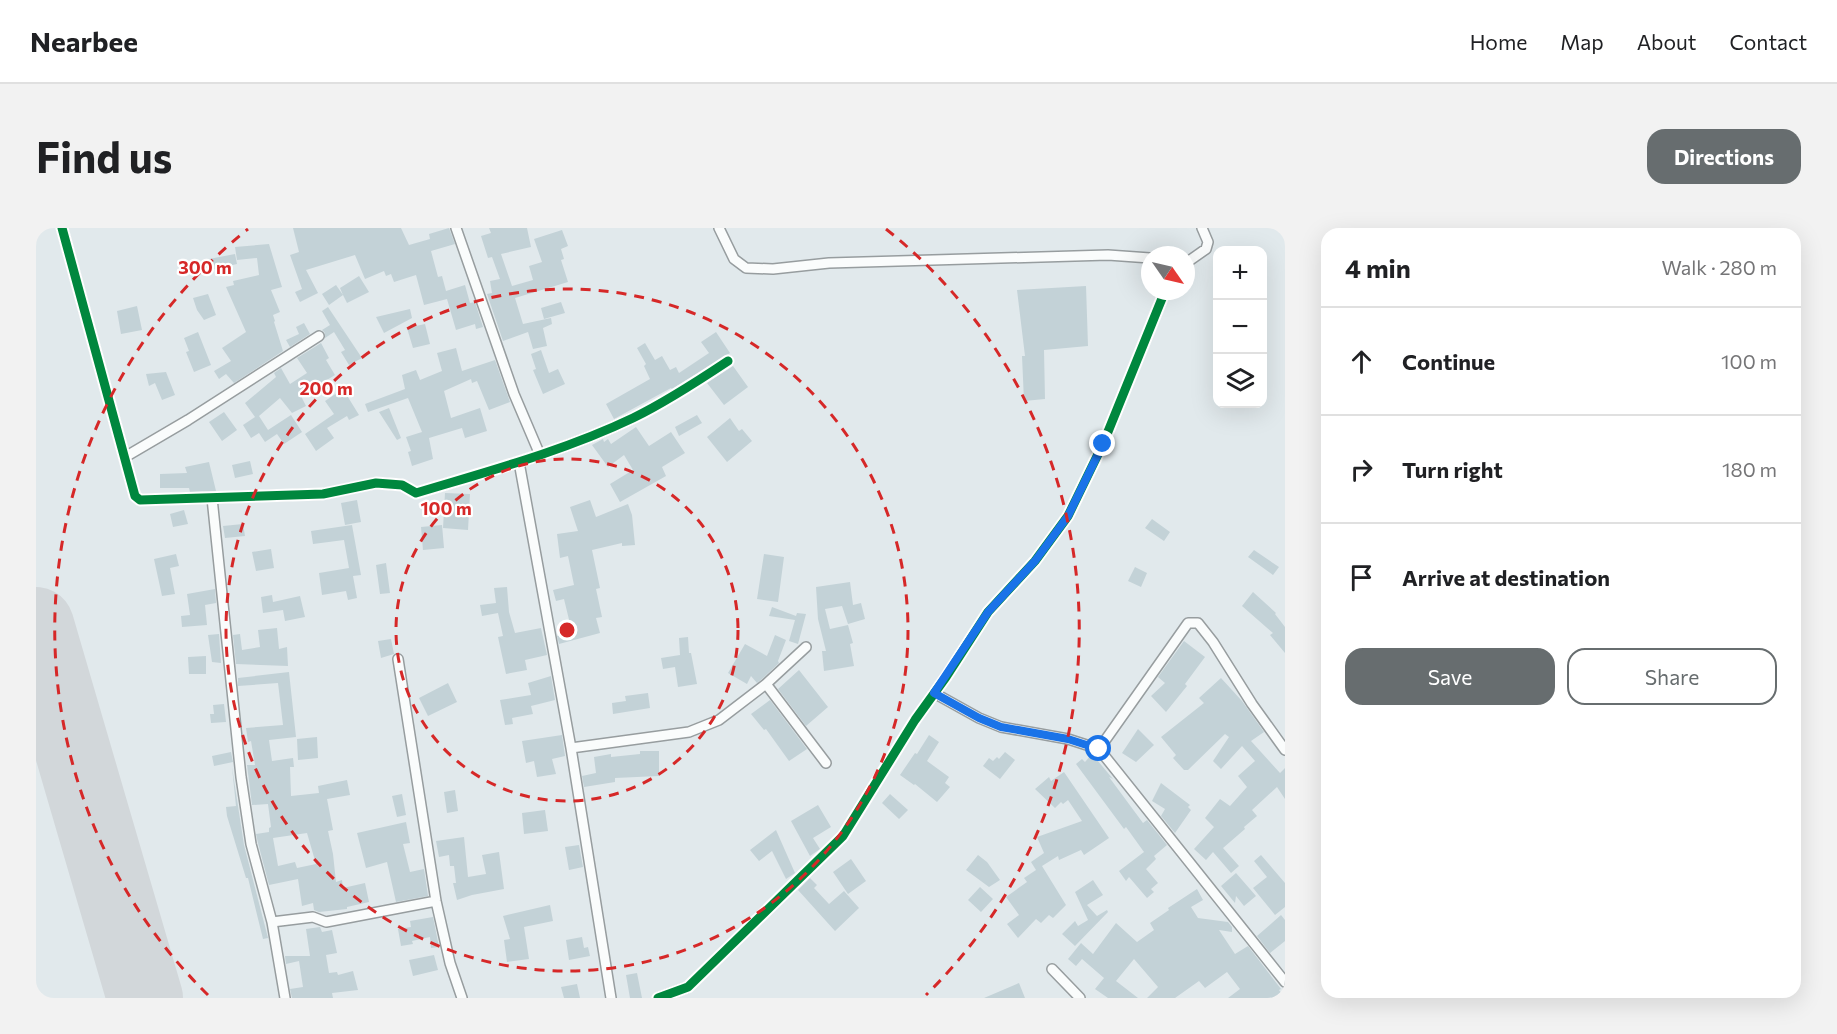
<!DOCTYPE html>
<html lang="en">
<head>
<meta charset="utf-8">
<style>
	:root { --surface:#fff; --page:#f2f2f2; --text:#202124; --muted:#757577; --line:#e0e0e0; --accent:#676d6f }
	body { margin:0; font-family:Commissioner,sans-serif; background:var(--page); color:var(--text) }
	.controls { position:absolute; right:18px; top:18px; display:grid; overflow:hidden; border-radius:12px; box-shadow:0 6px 24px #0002 }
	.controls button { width:54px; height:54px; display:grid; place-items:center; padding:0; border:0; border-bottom:2px solid var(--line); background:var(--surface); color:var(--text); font:30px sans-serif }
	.compass { position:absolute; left:1105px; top:18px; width:54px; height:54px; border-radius:50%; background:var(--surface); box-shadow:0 6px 24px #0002; rotate:124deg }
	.stop { position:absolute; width:18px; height:18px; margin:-14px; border:4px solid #1a73e8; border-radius:50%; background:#fff }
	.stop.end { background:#1a73e8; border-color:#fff; box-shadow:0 2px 6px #0008 }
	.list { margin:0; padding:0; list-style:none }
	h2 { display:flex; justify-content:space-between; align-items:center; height:78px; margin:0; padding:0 24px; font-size:26px }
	h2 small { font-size:20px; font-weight:400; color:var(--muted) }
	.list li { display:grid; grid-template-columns:39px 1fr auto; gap:18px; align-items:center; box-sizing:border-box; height:108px; padding:0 24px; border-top:2px solid var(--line) }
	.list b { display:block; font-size:22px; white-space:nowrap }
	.list em { font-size:20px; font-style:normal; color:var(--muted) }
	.actions { display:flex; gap:12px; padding:18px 24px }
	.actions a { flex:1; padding:14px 0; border:2px solid var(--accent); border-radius:18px; text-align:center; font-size:21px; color:var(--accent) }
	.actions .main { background:var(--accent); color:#fff }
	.icon { flex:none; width:33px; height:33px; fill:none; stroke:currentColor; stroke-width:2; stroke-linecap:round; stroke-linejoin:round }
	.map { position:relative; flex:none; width:1249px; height:770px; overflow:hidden; border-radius:18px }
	header { display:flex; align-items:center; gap:36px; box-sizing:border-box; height:84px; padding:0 30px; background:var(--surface); border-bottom:2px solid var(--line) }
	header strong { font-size:28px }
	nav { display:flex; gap:33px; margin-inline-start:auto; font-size:21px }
	.intro { display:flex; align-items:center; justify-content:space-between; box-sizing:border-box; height:144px; padding:0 36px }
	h1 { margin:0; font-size:42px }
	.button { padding:15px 27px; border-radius:18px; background:var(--accent); color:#fff; font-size:21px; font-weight:700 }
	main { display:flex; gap:36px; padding:0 36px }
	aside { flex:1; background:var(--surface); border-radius:18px; box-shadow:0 6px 24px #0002 }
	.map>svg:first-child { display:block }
</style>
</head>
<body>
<header>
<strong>Nearbee</strong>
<nav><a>Home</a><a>Map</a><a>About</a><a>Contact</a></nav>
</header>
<div class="intro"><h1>Find us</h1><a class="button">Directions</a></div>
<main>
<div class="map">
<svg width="1249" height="770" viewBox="0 0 1249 770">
	<rect width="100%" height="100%" fill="#e1e9ec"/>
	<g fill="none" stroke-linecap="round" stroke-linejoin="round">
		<path stroke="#d2d7da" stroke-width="76" d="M0,397L109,770"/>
	</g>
	<path fill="#c3d2d7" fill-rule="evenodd" d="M257,0H365L373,17L394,11L393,6L413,0L419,16L395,23L402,49L406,48L410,63L429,57L434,75L439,74L447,99L440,101L439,96L420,102L411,71L388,77L380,47L358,54L355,46L350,48L348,43L329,51L319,27L270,42L282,65L264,74L259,64L266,61L254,27L263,24Z
		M453,0H491L495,19L465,26L476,58L497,52L493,38L506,34L498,11L526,2L532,18L525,21L528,31L525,32L532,54L479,70L487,96L515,90L516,96L507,100L511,118L497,121L492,104L467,113L451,66L456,65L454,53L464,51L456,29L452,30L445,8L455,5Z
		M233,16L246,59L235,62L244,84L237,87L239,93L238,94L247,123L198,155L190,146L183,151L178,143L195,133L186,120L210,104L190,59L198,57L197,53L223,47L221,30L201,32L199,19Z
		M199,26L201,36L174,42L173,31Z
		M323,48L333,64L311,75L307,67L293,77L286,66L300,57L307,67L304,60Z
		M1050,58L1052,118L1008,122L1009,171L988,173L986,128H989L981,62Z
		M172,66L180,87L168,92L161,82L157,70Z
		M525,74L529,85L508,91L505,80Z
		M101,78L106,102L85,106L81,83Z
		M292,79L326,130L313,137L305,124L309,122L298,104L289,110V105L286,102L294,97L286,83Z
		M374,81L376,90L348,105L340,89Z
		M268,95L274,106L254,119L250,112L263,106L260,99Z
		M389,96L394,116L377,120L371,100Z
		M162,104L175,137L158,144L150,124L153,123L148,110Z
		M680,104L694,125L636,161L635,160L578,191L570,176L614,151L608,138L610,136L601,120L609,115L619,132L626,128L634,142L640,139L643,145L673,125L665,114Z
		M285,115L293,130L290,132L299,147L265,168L270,178L256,185L244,170L223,188L232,202L255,187L266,204L248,216L241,206L229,214L223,205L215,210L207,197L219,189L209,175L240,149L238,145L245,140L254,156L271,145L261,130Z
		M420,120L426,143L459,132L474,174L453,182L441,153L436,155L435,151L408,163L415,190L444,180L451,203L429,210L426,200L393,210L397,231L376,238L372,224L375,223L370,209L386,204L372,170L332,184L329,176L369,161L366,147L380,142L384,152L406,143L401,125Z
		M505,122L513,145L522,141L529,156L507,166L497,142L500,141L495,126Z
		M697,138L712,159L688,177L671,155Z
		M130,144L139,167L126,172L119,155L113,158L110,146Z
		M307,161L323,187L313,192L311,188L291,200L298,210L280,223L269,206L298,186L289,173Z
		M353,180L365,210L361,212L343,184Z
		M188,184L201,202L186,213L173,194Z
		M661,187L666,195L643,208L639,199Z
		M694,190L703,203L706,201L716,213L691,234L671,209Z
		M600,199L613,218L635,204L649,225L626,239L630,248L584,274L574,256L597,242L588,227L572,239L556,217L567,211L568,214L572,211L575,216Z
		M214,233L217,246L199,250L196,237Z
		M173,234L180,263L154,264L153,260H124V246L151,245L149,239Z
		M409,265L434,266L432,302L407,300Z
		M321,272L325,294L309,297L305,275Z
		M554,272L560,289L592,276L596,287L599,317L586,318V315L556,322L564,360L560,361L566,389L560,390L564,405L523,416L521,408L536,404L528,371L520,373L517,362L538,357L532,328L524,330L521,306L542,303L534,279Z
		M148,282L152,296L137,299L134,286Z
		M1116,291L1134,304L1128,313L1109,300Z
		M207,296L209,308L189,310L187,298Z
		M316,297L325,347L317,348L321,370L312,372L310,363L286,367L283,345L313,340L308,312L277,316L275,303Z
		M406,297L408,320L387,322L385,299Z
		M235,321L238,340L220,343L216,324Z
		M1218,322L1243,339L1237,347L1212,329Z
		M140,326L143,338L134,340L139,366L126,368L118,331Z
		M728,326L748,329L742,374L721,371Z
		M350,335L354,365L344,366L340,337Z
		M1099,339L1111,345L1105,359L1092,353Z
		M814,354L817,377L825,375L829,391L812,396L806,378L789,381L794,401L812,397L817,415L814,416L818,438L788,443L786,423H790L782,391L780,359Z
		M471,359L473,384L479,405L505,400L511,427L489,432L491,442L470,446L462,409L467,408L462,385L446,388L444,377L460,375L458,360Z
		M179,361L180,375L169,377L171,397L146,399L145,388L154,387L151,366Z
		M1217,364L1240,385L1239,386L1249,399V425L1234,407L1237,405L1206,378Z
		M236,367L237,374L264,368L269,389L249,393L247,382L227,385L225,369Z
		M736,379L760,388L761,385L770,386L762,416L753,413L759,392L733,388Z
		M241,400L243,421L251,419L252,438L200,436L197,407L204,406L206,422L224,419L222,402Z
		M183,406L185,435L176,434L172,407Z
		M739,407L750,412L742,433L743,435L726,451L721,455L715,448L711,456L692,445L709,416L731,428Z
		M652,409L653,425H655L661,456L642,459L639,439L627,441L625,430L644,427L643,410Z
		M355,411L358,426L345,430L342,413Z
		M1148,413L1169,429L1149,456L1151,458L1130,484L1115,468L1129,455L1122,449Z
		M170,428V446H153L152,429Z
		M763,442L792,479L770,498L742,461Z
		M253,444L260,509L233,512L236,533L257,530L258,539H254L255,568L283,565L282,558L311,552L314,567L291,571L297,602L292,603L297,626L300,654L306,652L307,660L329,655L333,674L311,679V681L283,684L278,682L277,675L266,678L262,651L233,657L222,615L220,606L233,604V600L235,599L232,576L216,577L211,537H219L215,513L212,514L210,500L247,497L242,455L202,458V450ZM271,605L280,636L261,640L259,634L242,638L237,610Z
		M515,448L519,472L495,478L497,486L476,490L477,496L469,497L464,472L495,467L492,455Z
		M1185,450L1206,473L1228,504L1215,513L1244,545L1249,540V571L1241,559L1216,582L1221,588L1208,599L1209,601L1187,620L1203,638L1195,645L1177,624L1170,632L1158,621L1178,599L1169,590L1184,571L1194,578L1211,559L1202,548L1219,533L1206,518L1185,541L1177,533L1193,509L1189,506L1152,542H1148L1137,530L1140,527L1125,509L1168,475L1163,470Z
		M412,455L421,474L392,488L383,470Z
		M612,465L614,480L577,486L576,475L590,473L589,468Z
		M734,472L771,521L753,533L730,501L728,502L715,486Z
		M188,476L190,494L175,495L174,486H178L177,477Z
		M1102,501L1118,517L1100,534L1086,525Z
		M526,507L529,528L516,531L520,546L501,549L498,533L490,535L486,513Z
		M893,507L903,514L891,533L913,549L909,555L914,559L901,574L879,556L878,557L864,547L879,525L881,526Z
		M281,509L282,530L262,532L261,511Z
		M604,523H623V548L579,550V554L548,559L546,548L560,545L558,529L575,526V529L604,526Z
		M195,524L197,534L178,538L176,528Z
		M969,524L979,532L964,551L947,538L953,530L957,533L961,529L963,531Z
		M1056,526L1077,551L1073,549L1107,595L1111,592L1131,617L1118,628L1120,631L1110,641L1122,655L1115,661L1118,664L1111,670L1093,649L1090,653L1083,643L1108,624L1090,599L1088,601L1040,536L1046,531L1049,534Z
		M196,539L208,617L232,710L227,711L212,650H210L191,588L190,579L200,578Z
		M1028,544L1073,610L1048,627L1045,622L1023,632L1022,628L1006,638L1030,677L1017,690L1013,687L1005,695L1000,691L982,710L971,696L983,687L970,669L991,654L988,650L1000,642L995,634L1008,625L1001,609L1046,593L1032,572L1027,576L1025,574L1019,580L999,561L1013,549L1015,553Z
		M1125,555L1154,577L1152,579L1155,582L1139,605L1125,588L1129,581L1116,573Z
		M419,562L422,583L411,585L408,564Z
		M366,566L370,587L361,589L356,568Z
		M854,566L872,582L863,591L846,575Z
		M782,577L795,599L777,610L784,621L774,628L755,593Z
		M509,582L512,603L488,606L486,585Z
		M370,594L374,615L367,616L374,644L388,641L392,668L360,674L351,634L330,640L321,605Z
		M740,602L759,645L750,651L736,623L723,633L714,622Z
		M428,609L432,649L450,646L446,627L463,624L468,661L436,667L421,672L417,655H420L418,638H414L413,627L403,629L400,613Z
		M543,617L547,639L533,642L529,619Z
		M942,627L951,634L964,652L953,659L930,642Z
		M1225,627L1249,655V679L1239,687L1217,660L1231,649L1218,633Z
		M815,631L830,653L812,666L797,644Z
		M1200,645L1220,668L1208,678L1200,668L1199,675L1185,658Z
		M774,650L781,657L778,660L793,676L808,663L823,680L799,703L762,662Z
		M1057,652L1067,667L1051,677L1061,688L1071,682L1072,684L1039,718L1026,706L1039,693L1042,698L1052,692L1039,664Z
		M944,659L957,671L945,684L932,672Z
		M1161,661L1167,672L1155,679L1162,690L1192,694L1196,699V704L1183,702L1199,726L1212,718L1245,761L1243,762L1249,770H1192L1204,761L1191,744L1169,760L1163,753L1139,770H1111L1122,759L1098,731L1080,753L1102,770H1072L1059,761L1068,750L1046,731L1040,738L1032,731L1045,715L1057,726L1080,695L1101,714L1118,702L1114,695L1133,682L1132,680Z
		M514,677L517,693L488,699L493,731L471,734L468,712L474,711L467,688Z
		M1245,687L1249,692V713L1234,725L1221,708Z
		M397,689L403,719L395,720L394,709L376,713L377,716L365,718L362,701L375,699L374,693Z
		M284,699L286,704L296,702L301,725L290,727L293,745L301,744L302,747L317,743L322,762L296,765L297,770H256L254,761L267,759L263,733L250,736L249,728H274L270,701Z
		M546,709L548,720L552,719L554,728L533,732L530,712Z
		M398,727L402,742L377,748L373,732Z
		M601,745L606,770H594L590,747Z
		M983,755L989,770H948Z
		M541,756L544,770H528L525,759Z"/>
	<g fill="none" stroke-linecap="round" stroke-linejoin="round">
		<g stroke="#979d9f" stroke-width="12">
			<path id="street" d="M26,0L99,268L104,272L287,266L340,255L366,257L380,265C453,243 528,223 597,190C630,174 662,153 692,133
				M420,0L478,166L504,227
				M683,0L698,31L710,40L737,41L793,35L1072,27L1114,30
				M1150,35L1170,21L1172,14L1166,0
				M89,229L152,192L283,108
				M483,234L535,520L575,770
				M176,270L205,549L215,616L236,694L249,770
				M362,431L400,673L414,735L426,770
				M730,456L790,535
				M898,465L943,490L965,499L1032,511L1063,521L1249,754
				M535,520L653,504L683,492L730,456L770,419
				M1063,521L1152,395H1162L1177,414L1216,476L1249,522
				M236,694L277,689L290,694L400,673
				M1016,741L1044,770
				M622,770L652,759L807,608L879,492L910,449L952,384L999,333L1032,288L1067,216L1129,63"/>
		</g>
		<use href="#street" stroke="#fafcfc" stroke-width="9"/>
		<g stroke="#fff" stroke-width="13">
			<path id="cycleway" d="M26,0L99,268L104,272L287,266L340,255L366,257L380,265C453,243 528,223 597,190C630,174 662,153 692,133
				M622,770L652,759L807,608L879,492L910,449L952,384L999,333L1032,288L1067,216L1129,63"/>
		</g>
		<use href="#cycleway" stroke="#00873e" stroke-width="9"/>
	</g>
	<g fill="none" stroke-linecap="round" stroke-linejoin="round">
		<path stroke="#1a73e8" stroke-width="8" d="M1063,521L1032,511L965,499L943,490L898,465L952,384L999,333L1032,288L1067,216"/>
	</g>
	<g fill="none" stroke="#d62828" stroke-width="3" stroke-dasharray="10 8">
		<circle cx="531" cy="402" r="171"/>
		<circle cx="531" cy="402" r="341"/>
		<path d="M172 767A512 512 0 0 1 212 1M850 1A512 512 0 0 1 890 767"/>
	</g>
	<circle cx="531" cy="402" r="9" fill="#d62828" stroke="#fff" stroke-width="3"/>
	<g font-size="18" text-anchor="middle" font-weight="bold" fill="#d62828" stroke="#fff" stroke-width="4.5" stroke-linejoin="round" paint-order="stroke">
		<text x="169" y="46">300 m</text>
		<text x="290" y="167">200 m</text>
		<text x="410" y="287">100 m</text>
	</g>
</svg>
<div class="controls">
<button>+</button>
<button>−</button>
<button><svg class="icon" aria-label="layers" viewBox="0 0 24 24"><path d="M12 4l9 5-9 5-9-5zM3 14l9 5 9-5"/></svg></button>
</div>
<svg class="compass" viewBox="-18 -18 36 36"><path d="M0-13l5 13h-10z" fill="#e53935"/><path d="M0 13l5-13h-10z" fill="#757577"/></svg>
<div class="stop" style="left:1063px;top:521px"></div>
<div class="stop end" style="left:1067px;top:216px"></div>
</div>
<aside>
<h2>4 min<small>Walk · 280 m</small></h2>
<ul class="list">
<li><svg class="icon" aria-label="ahead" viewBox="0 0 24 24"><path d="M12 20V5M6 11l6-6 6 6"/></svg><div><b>Continue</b></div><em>100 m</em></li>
<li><svg class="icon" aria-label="right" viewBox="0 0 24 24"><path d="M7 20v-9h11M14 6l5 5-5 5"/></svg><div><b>Turn right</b></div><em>180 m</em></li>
<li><svg class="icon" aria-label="arrive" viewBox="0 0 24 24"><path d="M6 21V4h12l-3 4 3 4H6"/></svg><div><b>Arrive at destination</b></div></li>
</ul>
<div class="actions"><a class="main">Save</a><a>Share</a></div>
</aside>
</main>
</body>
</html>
